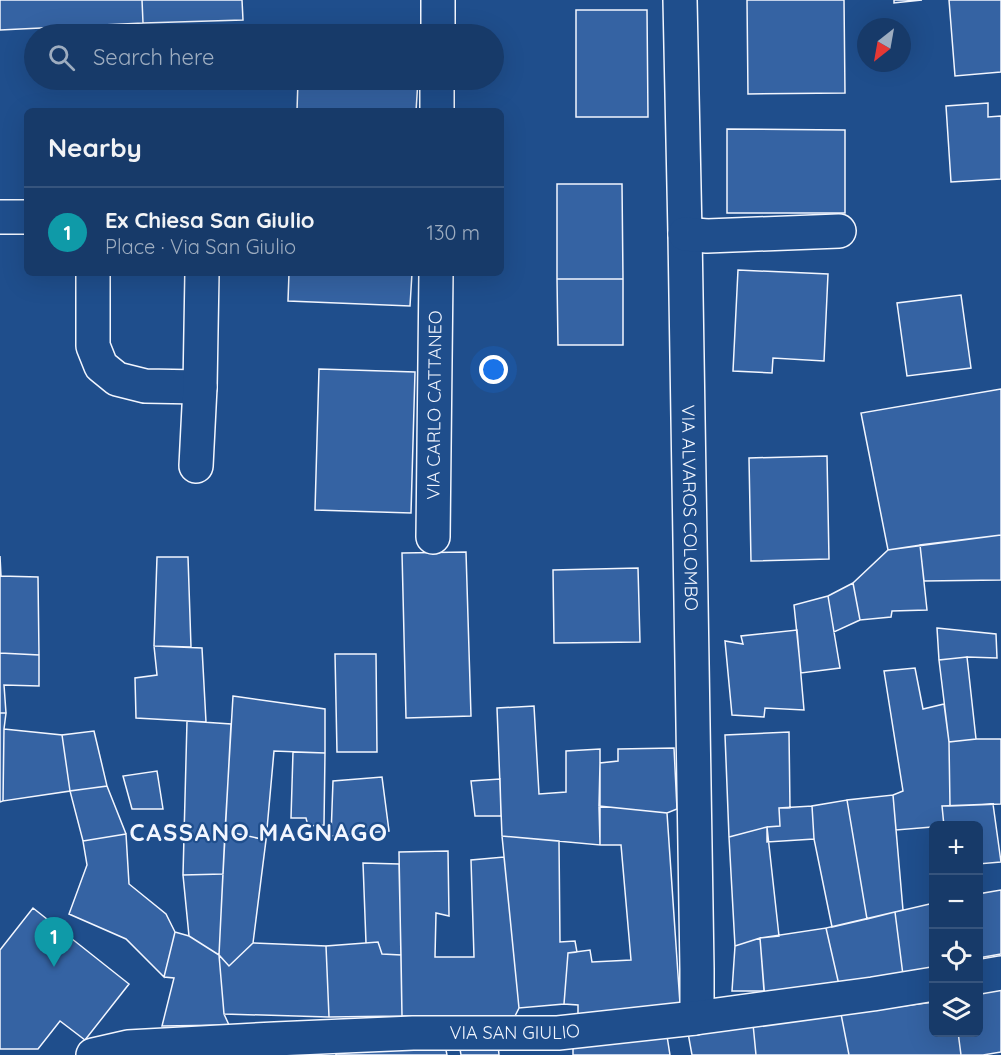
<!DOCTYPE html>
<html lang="en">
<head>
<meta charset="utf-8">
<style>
	:root { --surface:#173a69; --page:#244571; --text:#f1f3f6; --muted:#9eadc0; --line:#36547d; --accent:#ffb74d }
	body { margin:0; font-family:Quicksand,sans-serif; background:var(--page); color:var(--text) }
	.controls { position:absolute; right:18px; bottom:18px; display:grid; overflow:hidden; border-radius:9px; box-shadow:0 6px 24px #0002 }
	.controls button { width:54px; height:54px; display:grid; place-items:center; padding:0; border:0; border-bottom:2px solid var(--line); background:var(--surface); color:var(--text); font:30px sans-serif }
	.compass { position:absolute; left:857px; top:18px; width:54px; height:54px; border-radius:50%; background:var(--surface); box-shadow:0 6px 24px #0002; rotate:211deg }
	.you { position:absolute; left:494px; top:370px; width:21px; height:21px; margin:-15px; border:4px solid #fff; border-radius:50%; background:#1a73e8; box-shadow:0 0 0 9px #1a73e833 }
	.badge { display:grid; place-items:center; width:39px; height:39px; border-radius:50%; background:var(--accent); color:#fff; font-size:20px; font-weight:700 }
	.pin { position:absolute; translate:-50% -50px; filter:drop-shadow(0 2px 3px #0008) }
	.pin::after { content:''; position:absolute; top:32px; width:21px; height:18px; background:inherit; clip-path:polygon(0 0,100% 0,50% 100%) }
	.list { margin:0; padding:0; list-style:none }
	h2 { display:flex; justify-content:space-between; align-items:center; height:78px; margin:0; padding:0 24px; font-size:26px }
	h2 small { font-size:20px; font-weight:400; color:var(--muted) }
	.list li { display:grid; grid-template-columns:39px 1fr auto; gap:18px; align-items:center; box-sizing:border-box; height:90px; padding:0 24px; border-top:2px solid var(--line) }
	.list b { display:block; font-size:22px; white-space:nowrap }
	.list p { margin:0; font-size:20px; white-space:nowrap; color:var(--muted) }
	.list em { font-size:20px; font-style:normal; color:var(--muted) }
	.icon { flex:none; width:33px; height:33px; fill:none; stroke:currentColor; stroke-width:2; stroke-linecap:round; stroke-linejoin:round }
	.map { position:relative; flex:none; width:1001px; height:1055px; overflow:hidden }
	.search { position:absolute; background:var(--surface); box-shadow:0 6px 24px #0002; left:24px; top:24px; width:480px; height:66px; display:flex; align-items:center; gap:15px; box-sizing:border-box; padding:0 21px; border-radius:33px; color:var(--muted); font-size:22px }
	.panel { position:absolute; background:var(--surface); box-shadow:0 6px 24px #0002; left:24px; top:108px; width:480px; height:168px; border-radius:9px }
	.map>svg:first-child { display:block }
</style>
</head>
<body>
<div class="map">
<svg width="1001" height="1055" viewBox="0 0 1001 1055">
	<rect width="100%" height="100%" fill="#1f4e8c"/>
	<path fill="#3563a3" stroke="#f2f6ff" stroke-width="1.5" d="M0,0H142L143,23L0,30Z
		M142,0H242L243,20L143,23Z
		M747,0H844L845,93L748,94Z
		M894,0H922L894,3Z
		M949,0H1001V72L955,76Z
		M576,10H647L648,117H576Z
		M298,80H418L416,111H297Z
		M988,103V117L1001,116V179L951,182L946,106Z
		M727,129L845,130V213H727Z
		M557,184H622L623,279H557Z
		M738,270L828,274L824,361L773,358L772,373L733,371Z
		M289,273H412L410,306L288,301Z
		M557,279H623V345H558Z
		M961,295L971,368L907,376L897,303Z
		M319,369L415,372L411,513L315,510Z
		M1001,389V535L888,550L861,413Z
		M827,456L829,559L751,561L749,458Z
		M1001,535V580L924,581L920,545Z
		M920,545L927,610L892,611L891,617L860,620L853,583L888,550Z
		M466,552L471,716L406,718L402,553Z
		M0,556L1,576L38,577L39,655L0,653Z
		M157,557H188L191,647L154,646Z
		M638,568L640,642L554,643L553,570Z
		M853,583L860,620L834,632L828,596Z
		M828,596L840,668L801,673L794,605Z
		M937,628L996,634L997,658L967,657L939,660Z
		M797,630L804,710L765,708L764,717L732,715L725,641L743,644L741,636Z
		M154,646L202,648L206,722L136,718L135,678L157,675Z
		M0,653L39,655V686L4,685L6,713H0Z
		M335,654H376L377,752H337Z
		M967,657L976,739L949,742L939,660Z
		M915,668L923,709L944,704L949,742L950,806H942L944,826L896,830L893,795L903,791L884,671Z
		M233,696L325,709V753L274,751L266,840L225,831Z
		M534,706L539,794L566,792V751L600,749V845L502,836L497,708Z
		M0,713H6L4,729L3,801L0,802Z
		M187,721L231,724L223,874L183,875Z
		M4,729L62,735L70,791L3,801Z
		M94,731L107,786L70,791L62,735Z
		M789,732L790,808H779L780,826L767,827L729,837L725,735Z
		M976,739H1001V804L950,806L949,742Z
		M674,748L677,809L667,813L599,806L600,763L618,761V749Z
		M293,752L325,753L324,825L308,826L306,818H291Z
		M157,771L163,809H132L123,776Z
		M382,777L389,831L331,836L333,781Z
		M500,779L501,816H475L471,781Z
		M107,786L126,834L83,841L70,791Z
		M893,795L903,910L867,919L847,800Z
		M847,800L867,919L832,927L814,839L812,806Z
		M993,804L1001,862L978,864V826H944L942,806Z
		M599,806L667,813L680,1004L578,1014V1005L564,1004L568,953L590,950L592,962L631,960L621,845H600Z
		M812,806L814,839L767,842V827L780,826L779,808Z
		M767,827L779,936L760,938L735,946L729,837Z
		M225,831L266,840L253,943L229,966L219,955Z
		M126,834L129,884L166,914L175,932L164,977L126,939L69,914L87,865L83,841Z
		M502,836L559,841L560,942L575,941L577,952L568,953L564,1004L519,1008Z
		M448,851L449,916L436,913L435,957H474L471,860L504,857L519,1008L515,1016H402L399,852Z
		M363,863L399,864L401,955L382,954L378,942L366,943Z
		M223,874L219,955L189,936L183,875Z
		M1001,890V954L978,958V894Z
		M934,903V968L903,975L895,912Z
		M33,908L129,984L85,1040L60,1021L38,1049H0V950Z
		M895,912L903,975L839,985L826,928Z
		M826,928L839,985L765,1000L760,938Z
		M175,932L189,936L219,955L224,1014L229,1025L162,1026L174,978L164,977Z
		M760,938L764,991H732L735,946Z
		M378,942L382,954L401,955L402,1016L329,1017L326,946Z
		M253,943L326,946L329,1017L224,1014L219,955L229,966Z
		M1001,989V1052L983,1055H961L958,1032H978V994Z
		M934,1002V1032H958L961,1055H849L841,1014Z
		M841,1014L849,1055H756L753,1024Z
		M753,1024L756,1055H692L688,1033Z
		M667,1036L670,1055H573V1043Z
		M335,1044L445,1045L447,1055H336Z
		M498,1044L499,1055H461L460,1049Z"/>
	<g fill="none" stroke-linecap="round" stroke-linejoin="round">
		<g stroke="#f2f6ff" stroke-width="36">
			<g id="street">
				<path id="s1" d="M680,0L685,234L697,969V1005L695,1018"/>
				<path d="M438,34V0"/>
				<path d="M437,111V80"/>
				<path d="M0,217H27"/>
				<path d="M685,234L707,236L839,231"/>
				<path d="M93,273V346L101,366L117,379L145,386L200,387"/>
				<path d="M196,466L200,387L202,273"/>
				<path id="s2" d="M433,537L436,273"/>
				<path d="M978,977L1001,973"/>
				<path id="s3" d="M93,1055L128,1047L275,1039L413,1033H558L695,1018L873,994L934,984"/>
			</g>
		</g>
		<use href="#street" stroke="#1f4e8c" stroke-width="33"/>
	</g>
	<g text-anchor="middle" stroke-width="4.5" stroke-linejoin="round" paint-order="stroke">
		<g font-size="18" fill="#f2f6ff" stroke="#1f4e8c">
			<text dy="6" stroke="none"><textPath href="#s2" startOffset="132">VIA CARLO CATTANEO</textPath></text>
			<text dy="6" stroke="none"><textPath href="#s1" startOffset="508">VIA ALVAROS COLOMBO</textPath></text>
			<text dy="6" stroke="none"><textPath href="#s3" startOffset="423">VIA SAN GIULIO</textPath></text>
		</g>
		<g font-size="24" font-weight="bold" letter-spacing="1.5" fill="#f2f6ff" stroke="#1f4e8c">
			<text x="259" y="841">CASSANO MAGNAGO</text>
		</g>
	</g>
</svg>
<div class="controls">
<button>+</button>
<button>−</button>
<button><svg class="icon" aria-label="locate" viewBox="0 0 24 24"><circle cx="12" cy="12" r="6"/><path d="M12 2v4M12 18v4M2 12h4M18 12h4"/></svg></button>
<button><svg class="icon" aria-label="layers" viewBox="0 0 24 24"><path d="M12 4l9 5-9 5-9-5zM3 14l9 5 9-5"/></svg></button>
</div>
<svg class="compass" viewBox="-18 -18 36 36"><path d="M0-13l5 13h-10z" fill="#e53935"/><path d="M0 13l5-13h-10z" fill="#9eadc0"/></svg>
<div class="you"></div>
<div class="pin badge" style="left:54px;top:967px;background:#0f9aa8">1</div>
<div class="search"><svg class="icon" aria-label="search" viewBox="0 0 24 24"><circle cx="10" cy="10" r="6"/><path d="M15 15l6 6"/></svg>Search here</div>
<section class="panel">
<h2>Nearby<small></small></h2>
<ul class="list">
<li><span class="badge" style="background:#0f9aa8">1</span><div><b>Ex Chiesa San Giulio</b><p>Place · Via San Giulio</p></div><em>130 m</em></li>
</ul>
</section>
</div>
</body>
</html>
